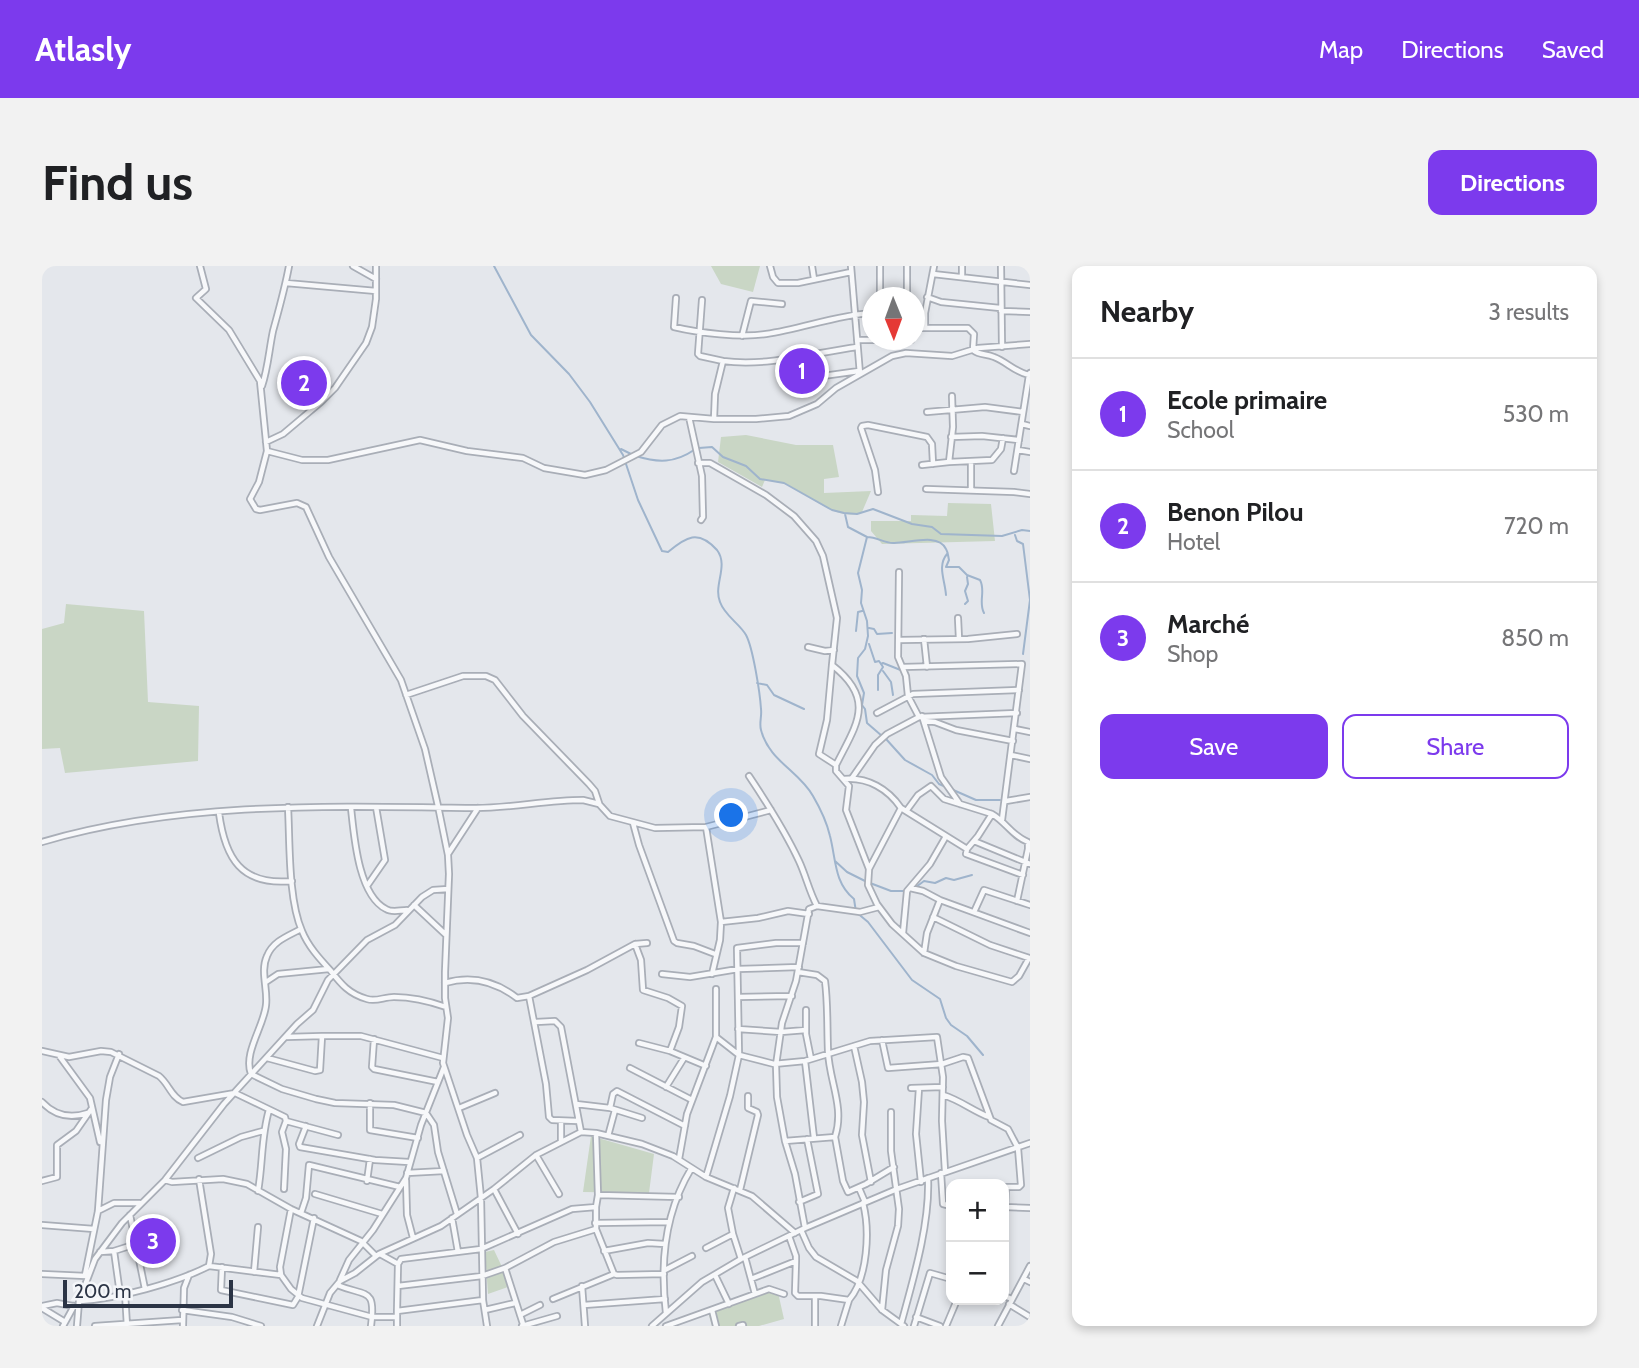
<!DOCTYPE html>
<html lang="en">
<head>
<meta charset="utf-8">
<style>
	:root { --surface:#fff; --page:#f2f2f2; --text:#202124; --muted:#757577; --line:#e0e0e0; --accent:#7c3aed }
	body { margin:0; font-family:Cabin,sans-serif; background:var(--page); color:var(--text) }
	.controls { position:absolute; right:21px; bottom:21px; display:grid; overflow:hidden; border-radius:14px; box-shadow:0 4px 10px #0003 }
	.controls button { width:63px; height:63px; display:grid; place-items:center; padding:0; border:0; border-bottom:2px solid var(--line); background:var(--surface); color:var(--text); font:35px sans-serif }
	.compass { position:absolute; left:820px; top:21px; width:63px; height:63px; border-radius:50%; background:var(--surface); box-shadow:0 4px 10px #0003; rotate:179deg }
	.scale { position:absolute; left:21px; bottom:18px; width:170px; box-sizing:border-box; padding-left:7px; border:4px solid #2b3445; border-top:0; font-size:19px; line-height:24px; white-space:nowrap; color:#2b3445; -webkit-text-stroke:5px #f4f6f9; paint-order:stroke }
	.you { position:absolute; left:690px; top:550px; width:24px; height:24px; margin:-18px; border:5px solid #fff; border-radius:50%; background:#1a73e8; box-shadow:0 0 0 10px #1a73e833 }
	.badge { display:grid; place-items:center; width:46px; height:46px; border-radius:50%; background:var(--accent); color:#fff; font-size:23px; font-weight:700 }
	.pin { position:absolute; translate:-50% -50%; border:4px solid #fff; box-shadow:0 2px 7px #0006 }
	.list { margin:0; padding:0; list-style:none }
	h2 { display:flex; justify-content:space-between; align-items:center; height:91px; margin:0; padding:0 28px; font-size:30px }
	h2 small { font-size:23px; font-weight:400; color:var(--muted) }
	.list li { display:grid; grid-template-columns:46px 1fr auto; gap:21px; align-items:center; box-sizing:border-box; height:112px; padding:0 28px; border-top:2px solid var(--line) }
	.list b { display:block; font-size:26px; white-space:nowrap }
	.list p { margin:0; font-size:23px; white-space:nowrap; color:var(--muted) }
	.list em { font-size:23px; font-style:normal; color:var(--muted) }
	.actions { display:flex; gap:14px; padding:21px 28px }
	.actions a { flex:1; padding:16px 0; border:2px solid var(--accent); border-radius:14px; text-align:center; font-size:24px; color:var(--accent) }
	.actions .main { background:var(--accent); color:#fff }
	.map { position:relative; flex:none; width:988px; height:1060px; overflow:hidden; border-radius:14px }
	header { display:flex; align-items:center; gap:42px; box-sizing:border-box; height:98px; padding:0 35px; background:var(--accent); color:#fff }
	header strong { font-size:33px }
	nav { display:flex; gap:38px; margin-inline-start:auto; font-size:24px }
	.intro { display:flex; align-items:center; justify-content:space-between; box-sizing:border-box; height:168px; padding:0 42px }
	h1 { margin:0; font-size:49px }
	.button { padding:18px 32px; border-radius:14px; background:var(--accent); color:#fff; font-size:24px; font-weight:700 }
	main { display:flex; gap:42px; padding:0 42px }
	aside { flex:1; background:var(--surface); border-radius:14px; box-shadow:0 4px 10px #0003 }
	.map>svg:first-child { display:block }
</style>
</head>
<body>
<header>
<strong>Atlasly</strong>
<nav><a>Map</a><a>Directions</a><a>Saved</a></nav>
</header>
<div class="intro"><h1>Find us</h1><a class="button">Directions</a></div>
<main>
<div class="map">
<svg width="988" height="1060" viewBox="0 0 988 1060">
	<rect width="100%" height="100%" fill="#e4e7ec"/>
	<path fill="#c9d6c5" d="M669,0H718L711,26L679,18Z
		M704,169L754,179H791L797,211L782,213V227L829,225L820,246C794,258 764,224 740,217C735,215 729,215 723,214L720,221L676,196L679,171Z
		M906,237L949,238L953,275L840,278L829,265V255H869V249L905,250Z
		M24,338L102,345L106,436L157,440L156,495L23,507L18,482L0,483V363L22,357Z
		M549,870L612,888L607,927L541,926Z
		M452,984L469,1020L446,1028L443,986Z
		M735,1022L742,1053L717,1060H670L666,1046Z"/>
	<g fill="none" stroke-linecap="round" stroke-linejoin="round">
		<path stroke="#9fb4cc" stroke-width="2" d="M452,0L489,69L527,108L548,136L581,189L596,234L620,285L626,286C644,271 656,263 675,284C687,300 671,319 678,336C683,350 697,357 704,369C711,382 718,427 719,443C720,450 717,457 719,464C727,495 757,505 771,530C778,542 785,557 788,570C794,593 792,617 812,633L814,646L826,656L870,714L898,733L904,752L909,759L925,770L941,789
			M657,182L670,181L681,191L704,200L718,213L742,217L790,244L802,247L815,248L831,243L870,258L890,261L899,268L960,270L980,264L988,265
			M579,183L589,188
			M594,190C616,197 633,197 652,184
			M803,248L806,261L825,271L816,307L820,324L819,337L825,355L826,370L823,383L816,392L815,410L822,427L820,439L823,443L825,457L840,470
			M973,269L975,275L981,278L988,334L981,388
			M825,271C835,271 842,277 851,277C865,278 896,266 904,283C906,286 906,290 907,294L904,301H917L925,309L938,314C944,325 936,336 942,347
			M904,329C903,314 895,300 905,288
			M923,338L926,335L923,325L926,318L925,311
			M827,362L832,363L835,368L850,367
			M814,365L816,346L820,345
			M827,378L833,396L837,395L841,401L836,409V424
			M839,398L841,397L861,405
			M841,405L849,416L851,429
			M715,417L725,419L732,429L762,443
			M844,473L863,494L890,509L897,518L904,521
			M909,523L934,534H958
			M793,595L805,606L823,615
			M828,617L849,625H870
			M874,621L882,615L893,617L904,612L912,614L930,609"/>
		<g stroke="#a9aeb7" stroke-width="8">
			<path id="street" d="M158,0L164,23L154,32L187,64L218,115L225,185L260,194H286L378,174L425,185L481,192L502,202L543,209L564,204L599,186L620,159L638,150L672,153H714L747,150L775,138L794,122L850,90L864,87L910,90L936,82L988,78
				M311,0L334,13
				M728,0L731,11L736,17H756L809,6
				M770,0L772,13
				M809,0L818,108
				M838,0V32
				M959,0L960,81
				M891,8L988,19
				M920,10V0
				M244,17L334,25
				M885,31L899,36L958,42
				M634,32L632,61C657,67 699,72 724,68C760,63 794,49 830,47
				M865,32V0
				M660,34L656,88L658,90L681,95
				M959,45L988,46
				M872,47H883V62
				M883,47L892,0
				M872,67L877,62H926L932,68L931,84C938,90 944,87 952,91C965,96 973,106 987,109L988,107
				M700,70L709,35L740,38
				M815,74H869
				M781,110L817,105
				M220,120C226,102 227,84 231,65C237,43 243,22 247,0
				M885,146L943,141L981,146
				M647,151L660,210L661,251L659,254
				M672,153L673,128L681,95C725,101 771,87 815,81
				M980,158L988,160
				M909,171L940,170L977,174
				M224,176L241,168L279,136L293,122L324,77L330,61L334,33V0
				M976,184L988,186
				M225,185L217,216L208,233L214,243L218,244L255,237L264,241L287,291L359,414L383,483L396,540L406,589L407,608L403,706V732L406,752L401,797L425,869L435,892L439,932L441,1034L445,1060
				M907,196L950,194L959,183L961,172
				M929,196V224
				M656,197H668L724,229L752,250L774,275L781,290L795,352L790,399C835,434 814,459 794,499V505L807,520L804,544L827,603L826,619L835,638L850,658L882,687L914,700L970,716L977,710L987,692
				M880,199L907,196L911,161L910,130
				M972,205L987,109
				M884,223L972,226L988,228
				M836,226L833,204L819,162L820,160L826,159L885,171L890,178L891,198
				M857,306L856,391L864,410L866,430L877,451
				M916,352L917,373
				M882,373L885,401
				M858,374L926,373L975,368
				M766,381L783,385L792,384
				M790,399L785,454L777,488L794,499
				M861,401L980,398L960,554
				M364,429L421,410H444L453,414L481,450L547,518L553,525L557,537
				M835,447L871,428L977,424
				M880,450L899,511L918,538
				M882,455L893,456L914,464L971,475
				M973,463L988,466
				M969,489L988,493
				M707,510C725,537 743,565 757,595C764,610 767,625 775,640
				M810,512L833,479L845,468L877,451L975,447
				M802,513C826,511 846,523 859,542
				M964,535L988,531
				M246,541C248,577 246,633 260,665C266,680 277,692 288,704C299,718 307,728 325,733C334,736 342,731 352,731C370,731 387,735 404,741
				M309,542C312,569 316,629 344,643C350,647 358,644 365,644
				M865,544L876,529L889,520L902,533L950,548L936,570L925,583
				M177,547C183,592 199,620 250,615
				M950,548C964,556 970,570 986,576V583
				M591,557L597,579L632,675L635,677L652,680L673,688
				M664,561L679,656L678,674L670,708
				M932,575L988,598
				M0,576C139,535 291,540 434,542C470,542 505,534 541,534L557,538L568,550L613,562L664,561L729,544
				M406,588L436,542
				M827,603L859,542L925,583L924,588L981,609
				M325,620L343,594L334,541
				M868,622L881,625L898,634
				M975,635L986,583L988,584
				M372,639L403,668
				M932,646L942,624L988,639
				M891,651L948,679L987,692
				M679,656L716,652L746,645L767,648
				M259,663C246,670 231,675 225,690C218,705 226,723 224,739C222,760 201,787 209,808L240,823L274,833L293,837L352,839L384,847L392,859L396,886L415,948
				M861,667L865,625L888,598L903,572
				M593,678L599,694L601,724L626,732L640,740L637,761L628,785
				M882,687L885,667L898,634L988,667
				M756,706L775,709L783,715C786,738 785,762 786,785C787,815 803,841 793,871
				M620,708L648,711L696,703L757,701
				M224,716L236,708L287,703
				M403,717C430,709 453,715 475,732L487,730
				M674,723V771L697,789L732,798L763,795L828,775L895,771L901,811L900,855L903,905
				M696,731L750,730
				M764,744V768L769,793
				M494,756L513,755L519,761L539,866
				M696,763L739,766L764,764
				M280,770H319L401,792
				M332,773L330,801L332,803L396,816
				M840,774L846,802L900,798L921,791L926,792L949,854L966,863L976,882L979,919L977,921H964L963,941L988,942
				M597,777L628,785L664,800
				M812,780L820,816L822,836L820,869L829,916
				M0,785L27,791L59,785L69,786L117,810C127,818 129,831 141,836L193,827L243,851L244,855L240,866L244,883L242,923
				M18,791L48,832L58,876
				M225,792L273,805L278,804L280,770L244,771
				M763,795L772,872
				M588,802L650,834
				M624,821L642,792
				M869,822L901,821
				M877,822L874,868L879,916
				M901,829C918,834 931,845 947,851
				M0,836C13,850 28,853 46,847
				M328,837V864L376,872
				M534,838L568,842L600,852
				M417,842L453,827
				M568,842L571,828L575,825L643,860
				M244,855L296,869
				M536,855L510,854L507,851L504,818L487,730L545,704L593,678L605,677
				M264,860L257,878L258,881L333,894L367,896
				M554,867L556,929L554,941V963L572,1008L575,1009L622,1008
				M566,870L573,844
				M743,875L793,871L801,915L806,926L824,918L852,901
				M519,876V855
				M494,889L517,928
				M156,892L199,871L221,865
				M435,892L478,869
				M637,893L645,848L674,771
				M365,907L402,905
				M899,907L901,938L909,940
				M664,911L688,830L697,789L695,682L734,677H761
				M123,914L130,916L181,913L205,918L249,943L319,975L334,990
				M364,914L365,949L371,972
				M0,915L15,911V879L34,865L50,842
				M325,915L328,893
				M817,922L823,936
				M452,923L476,968
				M698,924L716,849L715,846L706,842V830
				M216,925C221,897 219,871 227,844
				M273,928L340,948
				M556,929L637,931
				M757,936L776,928L765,873
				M249,943L238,1001L239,1009L249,1023L260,1032L330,1051H355
				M56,945L72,937H98
				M259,947L264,932L267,899L358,921
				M88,949L103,1023
				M410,952L416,986
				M553,957L627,956
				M0,959L52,963
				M763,962L753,908L743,875L735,831L734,799L740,757L754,715L767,643L775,640L818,646L837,641
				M759,964L767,982L774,991L815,1015L840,1044L862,1060
				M691,968L686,942L692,922
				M664,982L691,968L699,993
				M72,985L94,978
				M562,985L606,977L623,978
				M58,986L72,985L78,1028
				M338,988L356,998
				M703,991L713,1028
				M754,995L753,1027L756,1030H779L807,1034C826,1012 828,964 821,937
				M167,1000L239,1009
				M180,1001L179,1024L251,1039L256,1031L272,952
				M463,1002L481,1058
				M623,1004L650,990
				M212,1006L216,961
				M0,1008L44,1010
				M43,1009L56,945L64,834L68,811L77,788
				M673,1009L687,1038
				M709,1013L754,995V990L747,970
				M982,1013L988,1016
				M298,1014L307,994L331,964L364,912L379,859L402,801
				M295,1019C325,1031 334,1021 329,1060
				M356,1020L440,1010L463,1002L512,976L554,963
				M540,1020L543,1060
				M83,1027L85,1060
				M773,1030V1060
				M962,1030L970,1033
				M511,1033L572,1008
				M38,1035C75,1033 134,1017 167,1000L169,988L157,913
				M967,1038L988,1051
				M542,1039L623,1033
				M0,1040L15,1037L36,1041
				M0,1042L23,1056
				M140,1044L190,1051L219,1060
				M443,1044L473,1037
				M670,1044L674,1060
				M840,1044L844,1004L856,960L857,943L849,885V846
				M355,1045L356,998L359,993L439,983L530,943L554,941
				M624,1047C618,998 623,946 649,903
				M478,1049L498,1039
				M874,1051L898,1060
				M859,1058C871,1014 888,958 886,912
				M21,1060L32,1040
				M35,1060L37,1035L53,993L80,957L123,914L182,838L255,758L271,744L286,714L325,674L353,659L380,631L391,624L406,623
				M53,1060L140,1054
				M141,1060L142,1022L147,1009
				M275,1060L288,1027L298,1015L313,1007L337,988L399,960L452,923L494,889L539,866L554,867L600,878L631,890L664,911L710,930L753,967
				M355,1060V1045L441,1034
				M480,1060L515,1050
				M610,1060L660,1016L699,993L763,962L855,923L988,877
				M624,1060L727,1023L742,1028
				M697,1060L701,1059
				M799,1060L807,1034
				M872,1060L888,1007L909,1013
				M904,1060L915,1034
				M956,1060L988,1000"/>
		</g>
		<use href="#street" stroke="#f7f8fa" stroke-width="4.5"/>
	</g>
</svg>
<div class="controls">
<button>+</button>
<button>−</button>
</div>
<svg class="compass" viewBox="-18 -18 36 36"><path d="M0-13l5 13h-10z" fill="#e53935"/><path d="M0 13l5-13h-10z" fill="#757577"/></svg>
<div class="scale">200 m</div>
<div class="you"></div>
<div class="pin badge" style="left:760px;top:105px">1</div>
<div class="pin badge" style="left:262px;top:117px">2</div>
<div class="pin badge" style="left:111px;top:975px">3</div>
</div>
<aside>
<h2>Nearby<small>3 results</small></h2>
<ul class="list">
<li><span class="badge">1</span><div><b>Ecole primaire</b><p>School</p></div><em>530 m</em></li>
<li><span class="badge">2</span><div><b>Benon Pilou</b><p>Hotel</p></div><em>720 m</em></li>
<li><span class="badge">3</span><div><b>Marché</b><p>Shop</p></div><em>850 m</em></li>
</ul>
<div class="actions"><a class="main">Save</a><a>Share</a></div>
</aside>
</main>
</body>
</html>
